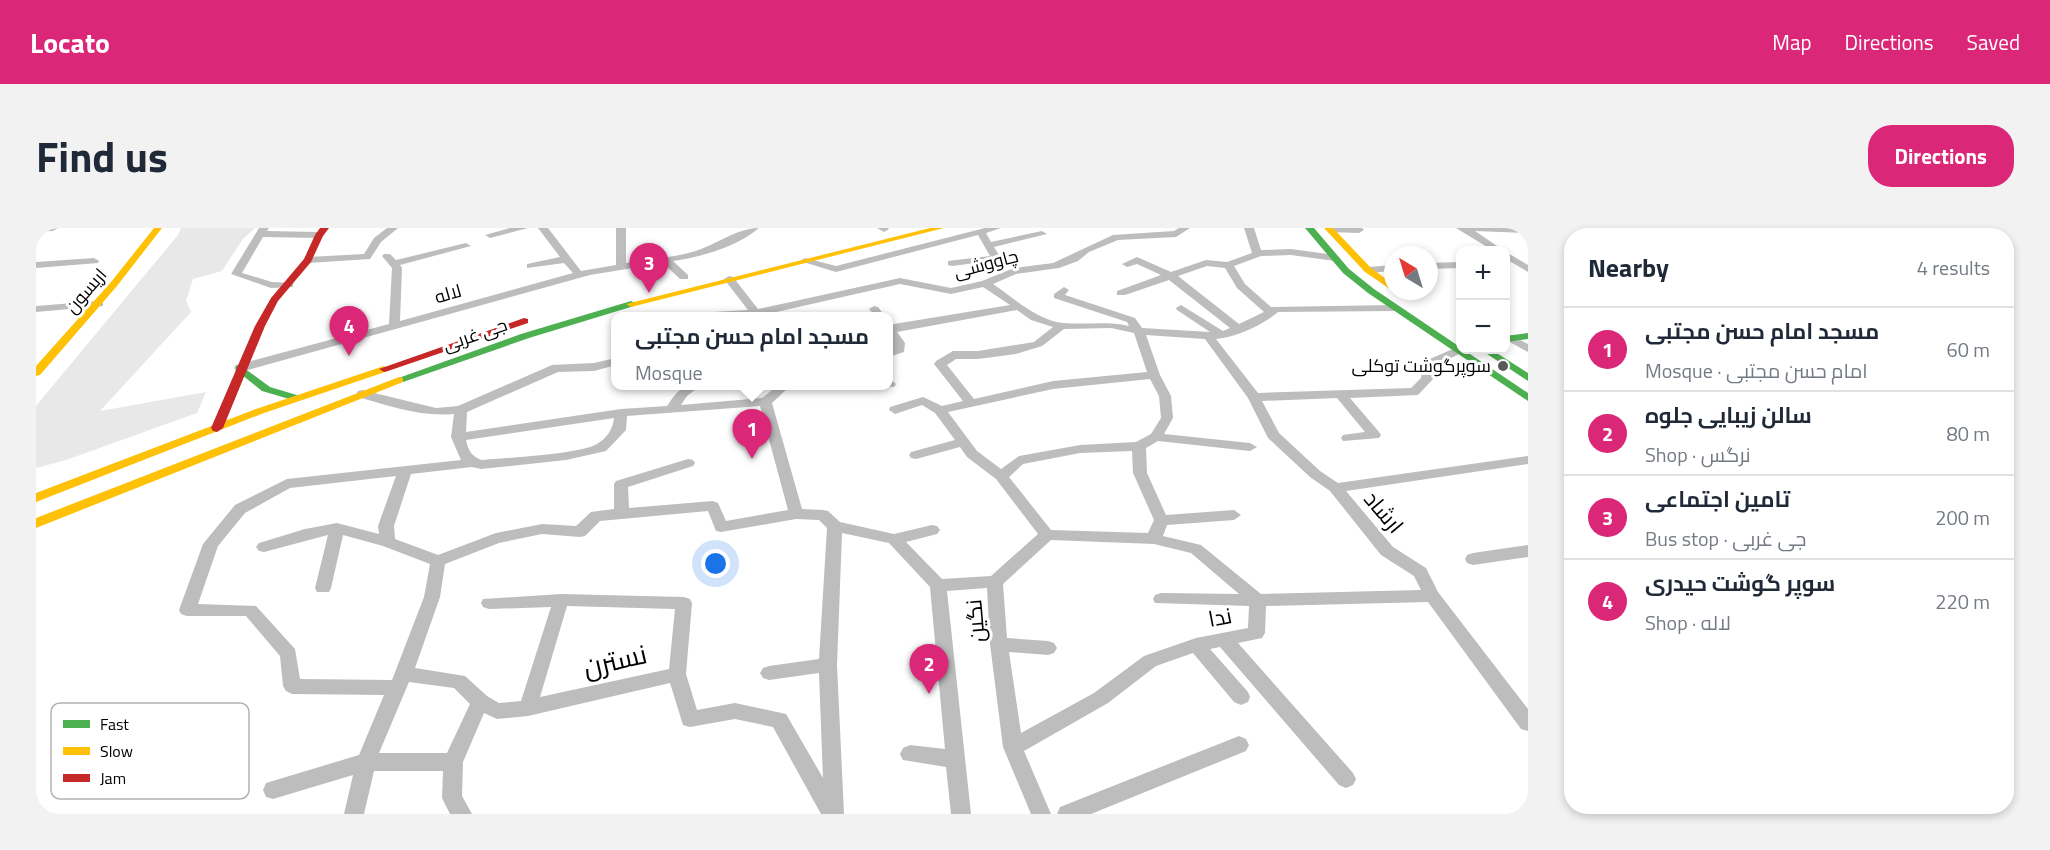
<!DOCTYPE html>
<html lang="en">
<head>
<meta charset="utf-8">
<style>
	:root { --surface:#fff; --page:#f2f2f3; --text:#1f2937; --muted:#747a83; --line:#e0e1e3; --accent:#db2777 }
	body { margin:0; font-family:"Titillium Web",Cairo,sans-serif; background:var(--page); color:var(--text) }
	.controls { position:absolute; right:18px; top:18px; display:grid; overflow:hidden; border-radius:12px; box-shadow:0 3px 9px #0003 }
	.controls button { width:54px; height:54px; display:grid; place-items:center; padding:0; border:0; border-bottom:2px solid var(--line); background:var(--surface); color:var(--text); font:30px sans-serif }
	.compass { position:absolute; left:1348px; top:18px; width:54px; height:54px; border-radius:50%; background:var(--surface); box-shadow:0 3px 9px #0003; rotate:322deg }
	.you { position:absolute; left:680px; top:336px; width:21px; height:21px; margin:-15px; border:4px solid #fff; border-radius:50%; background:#1a73e8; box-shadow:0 0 0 9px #1a73e833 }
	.badge { display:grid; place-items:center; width:39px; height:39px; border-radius:50%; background:var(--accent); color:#fff; font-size:20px; font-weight:700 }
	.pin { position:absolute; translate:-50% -50px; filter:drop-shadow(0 2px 3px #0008) }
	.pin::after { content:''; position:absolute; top:32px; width:21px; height:18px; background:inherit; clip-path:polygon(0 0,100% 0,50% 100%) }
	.popup { position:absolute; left:575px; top:84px; width:282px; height:78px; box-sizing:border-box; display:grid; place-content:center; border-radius:12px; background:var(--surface); filter:drop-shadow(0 2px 4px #0005); font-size:20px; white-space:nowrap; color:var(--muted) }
	.popup b { font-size:22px; color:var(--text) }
	.popup::after { content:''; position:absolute; left:50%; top:100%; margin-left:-12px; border:12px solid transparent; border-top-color:var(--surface) }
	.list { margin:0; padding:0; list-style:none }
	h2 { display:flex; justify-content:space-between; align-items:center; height:78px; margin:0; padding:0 24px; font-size:26px }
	h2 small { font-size:20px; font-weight:400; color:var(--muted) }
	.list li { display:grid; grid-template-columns:39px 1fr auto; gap:18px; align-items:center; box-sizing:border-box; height:84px; padding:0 24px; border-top:2px solid var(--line) }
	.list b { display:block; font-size:22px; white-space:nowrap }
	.list p { margin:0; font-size:20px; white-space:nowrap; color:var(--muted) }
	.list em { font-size:20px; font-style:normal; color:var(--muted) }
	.map { position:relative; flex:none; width:1492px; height:586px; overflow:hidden; border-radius:24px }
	header { display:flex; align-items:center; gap:36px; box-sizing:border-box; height:84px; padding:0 30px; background:var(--accent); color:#fff }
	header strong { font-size:28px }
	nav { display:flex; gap:33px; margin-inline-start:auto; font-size:21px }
	.intro { display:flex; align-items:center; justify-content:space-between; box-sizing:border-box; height:144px; padding:0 36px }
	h1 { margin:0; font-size:42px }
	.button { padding:15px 27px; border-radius:24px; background:var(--accent); color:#fff; font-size:21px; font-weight:700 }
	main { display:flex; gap:36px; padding:0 36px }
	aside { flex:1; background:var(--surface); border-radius:24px; box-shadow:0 3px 9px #0003 }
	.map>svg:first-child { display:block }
</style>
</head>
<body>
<header>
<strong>Locato</strong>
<nav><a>Map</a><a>Directions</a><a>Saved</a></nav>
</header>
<div class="intro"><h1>Find us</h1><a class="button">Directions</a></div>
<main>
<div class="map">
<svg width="1492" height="586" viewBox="0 0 1492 586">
	<rect width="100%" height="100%" fill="#fff"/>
	<path fill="#e8e8e8" d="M145,0H219L207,11L186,43L157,51L150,73L155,84L64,183L170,164L161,185L30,232L0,240V178L142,7Z"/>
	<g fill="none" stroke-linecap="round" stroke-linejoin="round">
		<path fill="#bdbdbd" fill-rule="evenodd" d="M0,0H22L17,3L0,4Z
			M223,0H233L231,3L283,4L288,7L283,10L227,9L206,45L236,54L257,55V59L235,60L195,46Z
			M351,0H362L345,14L334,31L272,35L267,32L272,29L328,26L338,10Z
			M474,0H492L454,10L449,7Z
			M502,0H512L545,43L580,37V0H590V35C612,31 635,30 656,24C679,18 700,0 723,0C701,19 665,29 637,33L652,47V51H644L627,35L554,47L208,143H200L198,140L200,137L353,96L356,40L346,28L348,26H354L360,32L430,15L435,18L364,37L366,40L364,93L537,45L528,35L491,40V36L524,29Z
			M841,0H852L853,1L848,4Z
			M949,0H965L950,5L955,14L1006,3L1011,6L958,19L965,30L963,32L916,38L912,37V33L954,28L942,7L800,44L764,33L769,30L800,38Z
			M1143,0H1154L1140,9L1082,12L1053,24L1042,33L1023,40L980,46L957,56C978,70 1000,92 1027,95C1050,97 1071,93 1093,98L1091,94L1018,70V66L1028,59L1033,62L1029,67L1099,90L1106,100L1174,104L1141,82L1140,80L1145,77L1187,103L1194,100L1133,52L1089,67H1081V63L1125,47L1101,36L1091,39L1086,36L1101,29L1135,44L1170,32L1191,34L1216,25L1208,0H1218L1225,22L1255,21L1299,27L1304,30L1299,33L1255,27L1225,28L1198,38L1209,56L1235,79L1357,77L1362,80L1357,83L1242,84C1227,97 1200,109 1180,111L1222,165L1375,160L1385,150L1387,134L1419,120L1423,118L1424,122H1428L1427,124L1397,139V151L1382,167L1314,170L1343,204L1345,207L1343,210L1307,213L1305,210L1307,207L1329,204L1301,170L1226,173L1243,205L1284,243L1302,255L1492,228V236L1310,263L1357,319L1390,340L1402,364L1492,481V503L1485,501L1392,374L1230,378L1229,405L1226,410L1202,415L1317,545L1320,551L1317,557L1310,560L1303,557L1184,419L1174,421L1212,464L1214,469L1212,474L1205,477L1198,474L1157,425L1120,438L1072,475L988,523L1015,586H995L967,519L954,416L951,360L911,363L935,586H915L910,539L867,532L864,526L867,520L874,517L909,521L894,359L853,315L806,305L801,437L808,586H785L737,499L699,491L654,499L647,497L634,455L492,488L461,491L448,485L427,534L426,568L436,586H414L406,570L407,543H338L328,586H308L317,547L237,571L230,569L227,562L230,555L323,527L348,467L256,466L250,463L247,458L244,428L210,388H151L145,386L143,382L167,316L199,277L251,251L425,232L415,209L418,186C385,189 353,178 322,169L320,166L322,163L326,162L400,180L422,178L516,137L558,135L580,130V137L558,143L522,144L431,184L430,204L585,181L631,178C641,163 646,156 664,158L651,168L645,177L726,170L741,158H754L736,175L766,281L787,282L792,283L804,294L858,306L896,297L901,298L904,302L901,306L870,314L906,351L955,348L1002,306L960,251L931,229L924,219L880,231L875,230L873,227L875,224L919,212L899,185L886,177L859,186L853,182L854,179L887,169L906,178L927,173L898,136L900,133L917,123H942L998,114L1017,99L995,92L981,82L861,104L869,115L868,124L852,129V122H856L857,115L852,109V97L974,77L947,59L915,66L864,56L727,87V88H653L659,85L712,82L688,51L693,48L697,49L722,81L864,50L915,60L946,53L978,40L1017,35L1077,7L1138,3ZM1171,38L1189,40L1201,60L1228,84L1203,96L1142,48ZM1075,100L1098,105L1111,144L1017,153L938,171L911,137L920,131H942L980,126L1006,118L1028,101ZM1110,107L1169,111L1212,170L1232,210L1274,249L1294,263L1345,327L1378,348L1385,362L1225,366L1165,317L1127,308L1131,297L1198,292L1205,287L1198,282L1130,287L1111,245L1110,220L1122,213L1214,223L1221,219L1214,215L1128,206L1137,190L1135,168L1124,147ZM1114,151L1123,168L1125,190L1115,206L1100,214L1044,217L983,228L965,241L941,223L912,184L1017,161ZM724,178L752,282L690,293L682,275L677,273L593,280L592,259L657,238L659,235L657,232L652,231L580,253L578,256V281L555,284L540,298L506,296L460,305L402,327L359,311L358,298L375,246L436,239L445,241L530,232L570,223L590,202L591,188ZM578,190C577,201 571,210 561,216C545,226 469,230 446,232C436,229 432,222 430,212ZM1096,223L1097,245L1118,292L1112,305L1015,302L973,249L987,236L1044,225ZM360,248L342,298L343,306L301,295L269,301L223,315L220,319L223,323L228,324L292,307L279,360L281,364H293L295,360L307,307L347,318L394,336L388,369L356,452L264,451L259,421L220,378L162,376L182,318L209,285L254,260ZM672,283L680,303L685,304L760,291L783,292L791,300L783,431L733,438L727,440L724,445L727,450L733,452L783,445L787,550L750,486L699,475L661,482L650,446L656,375L654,371L648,369L525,366L447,371L445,375L447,379L453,381L515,379L485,473L463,475L451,468L429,448L379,440L404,369L409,336L463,315L506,306L544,309L549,308L564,293ZM1015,312L1118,316L1155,325L1203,366L1125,365L1119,367L1117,371L1119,375L1213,378L1212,400L1160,410L1108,428L1058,465L985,505L973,424L1012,427L1018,425L1021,420L1018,415L1012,413L971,410L967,356ZM531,378L639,381L633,441L504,469ZM373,454L418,460L434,476L411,525H343Z
			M1289,0H1326L1328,2L1323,5L1293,4Z
			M1420,0H1492V5L1439,3L1467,22H1456Z
			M1470,24L1492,37V44L1470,31Z
			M58,30L63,33L62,35L0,40V34Z
			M1424,34V40L1393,41V35Z
			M1357,37V43L1332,45L1327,42L1332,39Z
			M63,73L67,74V78L0,84V78Z
			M838,78L842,79L849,88H839L833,81Z
			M1474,107L1492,116V124L1470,112V108Z
			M852,149L860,156L858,159L849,158H852Z
			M1492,317V329L1437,337L1431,335L1429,331L1431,327L1437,325Z
			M1203,508L1210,511L1213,517L1210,523L1055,586H1021L1024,579Z"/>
		<path fill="#4caf50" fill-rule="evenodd" d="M1269,0H1278L1313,41L1338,61L1424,119V122H1428L1492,165V173L1332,65L1307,45Z
			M595,73L600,76L598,78L493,110L367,154H359L357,152L485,106Z
			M1492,105V111L1470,114V108Z
			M1445,122H1456L1492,145V153Z
			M204,137L234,159L264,168L266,170L260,173L226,163L200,142V138Z"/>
		<path fill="#ffc107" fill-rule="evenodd" d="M118,0H126L81,58L4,147L0,148V138L75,54Z
			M894,0H908L595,79L590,76Z
			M1288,0H1297L1335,40L1357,56V63L1329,44Z
			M348,138L353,141L352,143L228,185L0,274V265L220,181Z
			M363,149L367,150V154L0,300V290Z"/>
		<path fill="#c62828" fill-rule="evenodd" d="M284,0H293L287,8L275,34L242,73L229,98L187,200L181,204L177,203L175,200L219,98L235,70L268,31L279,7Z
			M488,90L492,91V95L352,143L348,144L343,141Z"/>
	</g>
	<circle fill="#595959" stroke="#fff" stroke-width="2" cx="1467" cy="138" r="6"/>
	<g text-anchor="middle" stroke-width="6" stroke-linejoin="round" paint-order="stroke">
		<g font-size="18" fill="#000" stroke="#fff">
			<text transform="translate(950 36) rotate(-15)" y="6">چاووشی</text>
			<text transform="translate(50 63) rotate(-49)" y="6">اریسون</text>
			<text transform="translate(412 66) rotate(-16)" y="6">لاله</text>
			<text transform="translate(439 107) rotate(-19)" y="6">جی غربی</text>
		</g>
		<g font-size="18" fill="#000" stroke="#fff" text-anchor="end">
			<text x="1455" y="144">سوپرگوشت توکلی</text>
		</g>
		<g font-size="22" fill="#000" stroke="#fff">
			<text transform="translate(1348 284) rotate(50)" y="8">ارشاد</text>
			<text transform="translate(1184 389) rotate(-11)" y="8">ندا</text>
			<text transform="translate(939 393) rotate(-95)" y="8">نگین</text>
		</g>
		<g font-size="27" fill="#000" stroke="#fff">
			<text transform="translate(579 433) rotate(-13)" y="9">نسترن</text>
		</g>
	</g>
	<rect x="15" y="475" width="198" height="96" rx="9" fill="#fff" stroke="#b2b2b2" stroke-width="1.5"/>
	<rect x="27" y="492" width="27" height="8" fill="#4caf50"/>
	<rect x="27" y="519" width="27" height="8" fill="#ffc107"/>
	<rect x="27" y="546" width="27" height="8" fill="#c62828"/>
	<g font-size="16" fill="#000">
		<text x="64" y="502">Fast</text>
		<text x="64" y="529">Slow</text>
		<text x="64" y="556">Jam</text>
	</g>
</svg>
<div class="controls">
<button>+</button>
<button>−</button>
</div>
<svg class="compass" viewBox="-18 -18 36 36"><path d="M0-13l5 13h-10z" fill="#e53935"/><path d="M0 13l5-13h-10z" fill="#747a83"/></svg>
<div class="you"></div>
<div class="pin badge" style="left:716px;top:231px">1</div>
<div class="popup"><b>مسجد امام حسن مجتبی</b>Mosque</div>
<div class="pin badge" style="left:893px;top:466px">2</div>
<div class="pin badge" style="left:613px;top:65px">3</div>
<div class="pin badge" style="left:313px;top:128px">4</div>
</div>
<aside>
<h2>Nearby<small>4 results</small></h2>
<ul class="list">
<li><span class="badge">1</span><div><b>مسجد امام حسن مجتبی</b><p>Mosque · امام حسن مجتبی</p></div><em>60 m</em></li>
<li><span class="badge">2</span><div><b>سالن زیبایی جلوه</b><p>Shop · نرگس</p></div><em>80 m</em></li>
<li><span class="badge">3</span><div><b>تامین اجتماعی</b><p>Bus stop · جی غربی</p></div><em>200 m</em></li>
<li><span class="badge">4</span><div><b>سوپر گوشت حیدری</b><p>Shop · لاله</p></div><em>220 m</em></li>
</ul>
</aside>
</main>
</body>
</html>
